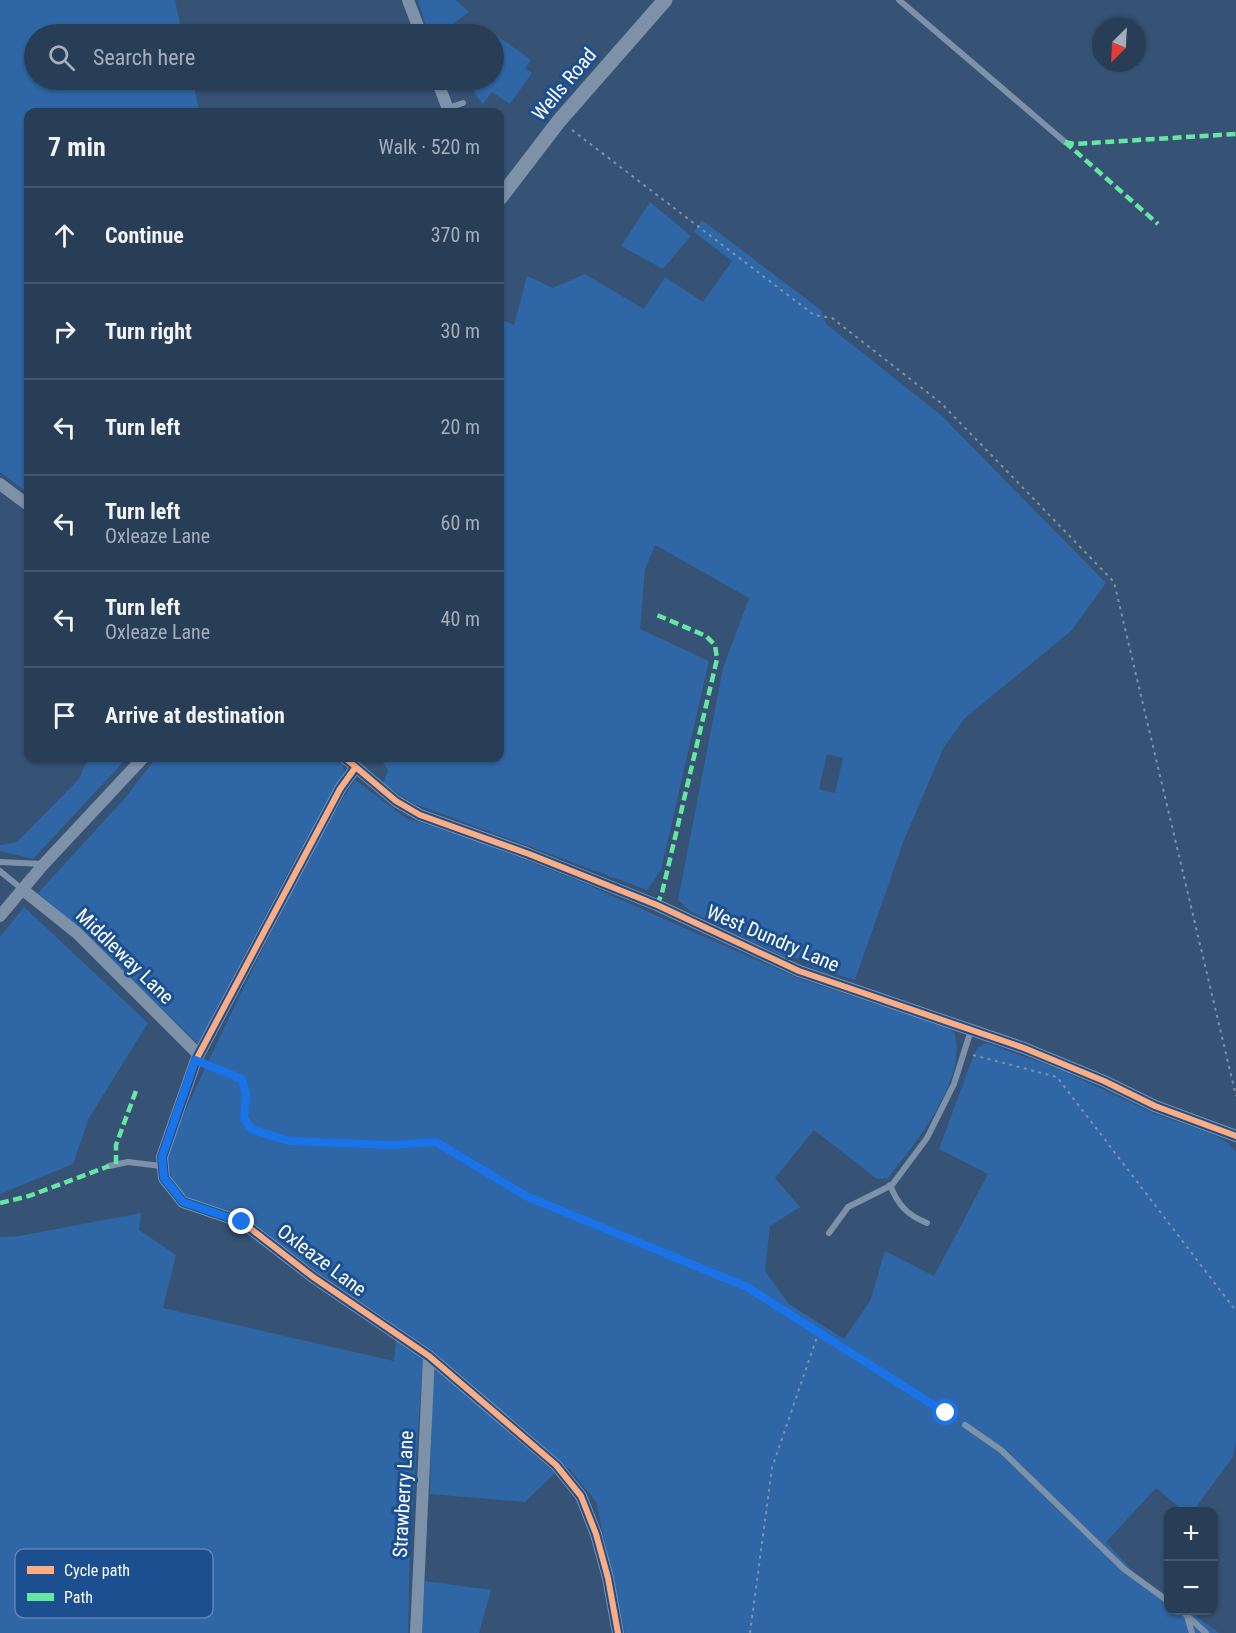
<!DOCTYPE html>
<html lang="en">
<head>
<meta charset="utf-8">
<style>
	:root { --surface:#283e57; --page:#30455d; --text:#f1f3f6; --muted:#a5aeba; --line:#44576d }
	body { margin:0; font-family:"Roboto Condensed",sans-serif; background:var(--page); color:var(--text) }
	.controls { position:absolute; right:18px; bottom:18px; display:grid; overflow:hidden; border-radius:12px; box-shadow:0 2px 4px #0004 }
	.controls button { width:54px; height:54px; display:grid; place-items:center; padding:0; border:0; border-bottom:2px solid var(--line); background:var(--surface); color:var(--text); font:30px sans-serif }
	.compass { position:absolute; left:1092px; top:18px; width:54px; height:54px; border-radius:50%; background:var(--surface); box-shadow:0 2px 4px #0004; rotate:204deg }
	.stop { position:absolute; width:18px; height:18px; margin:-14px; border:4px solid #1a73e8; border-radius:50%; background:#fff }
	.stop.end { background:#1a73e8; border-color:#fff; box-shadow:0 2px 6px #0008 }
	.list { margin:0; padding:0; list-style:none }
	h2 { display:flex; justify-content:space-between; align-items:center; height:78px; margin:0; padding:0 24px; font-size:26px }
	h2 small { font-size:20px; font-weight:400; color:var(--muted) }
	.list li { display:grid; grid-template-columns:39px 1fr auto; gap:18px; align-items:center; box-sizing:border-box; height:96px; padding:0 24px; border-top:2px solid var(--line) }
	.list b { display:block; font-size:22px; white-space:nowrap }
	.list p { margin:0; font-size:20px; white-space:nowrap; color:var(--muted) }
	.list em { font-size:20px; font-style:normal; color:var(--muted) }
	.icon { flex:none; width:33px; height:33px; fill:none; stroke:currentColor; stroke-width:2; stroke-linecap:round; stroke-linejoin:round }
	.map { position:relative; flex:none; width:1236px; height:1633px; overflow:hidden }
	.search { position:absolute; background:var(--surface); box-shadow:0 2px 4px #0004; left:24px; top:24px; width:480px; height:66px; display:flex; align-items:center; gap:15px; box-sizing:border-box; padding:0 21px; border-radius:33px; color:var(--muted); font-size:22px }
	.panel { position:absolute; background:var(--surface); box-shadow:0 2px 4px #0004; left:24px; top:108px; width:480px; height:654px; border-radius:12px }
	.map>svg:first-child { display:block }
</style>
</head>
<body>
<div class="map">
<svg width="1236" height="1633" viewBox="0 0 1236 1633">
	<rect width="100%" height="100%" fill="#365274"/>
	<path fill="#2f66a5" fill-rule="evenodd" d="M0,0H175L182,34H34V80H192L200,112H28V493L0,472Z
		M418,0H456L469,12L439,34H428Z
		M496,35L531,60L525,68L532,73L510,104L492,92L483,104C476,96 473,91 471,80H494V39Z
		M650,202L691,236L663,269L621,246Z
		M702,220L821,310L826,324L941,415L1106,583L1071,631L965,718L944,747L904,840L855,980L814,968L799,958H787L690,911L678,900L723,668L749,598L655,545L645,570L640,629L709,661L661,870L647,890L415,804L383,784L388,770L380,758H500V319L514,325L527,276L553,288L585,274L644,309L665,277L703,302L732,261L694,232ZM827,754L843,758L835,793L819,789Z
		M88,758H127L33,859L0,851V845L17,842L79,779Z
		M156,758H337L343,764L344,774L289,870L198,1044L79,928L38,893L125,798Z
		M355,780L406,818L479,842L581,882L802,980L944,1026L954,1032C969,1078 916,1143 888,1178L877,1179L814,1130L775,1178L800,1207L770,1226L765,1271L789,1304L844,1339L870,1301L885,1251L934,1276L988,1174L939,1149L970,1065L977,1048L986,1043L1059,1069L1155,1114L1209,1133L1228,1143L1236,1152V1441L1233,1457L1193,1511H1184L1156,1488L1106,1542L1139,1578L1168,1597V1610L1189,1611L1219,1633H625L596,1502L571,1471L434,1352L319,1273L241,1215L190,1198L175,1189L165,1157C197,1082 233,1009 270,935C296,883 322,828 355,780Z
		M24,907L148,1023L89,1118L73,1164L0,1194V937Z
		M141,1213L139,1230L176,1255L163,1308L394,1361L396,1340L423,1358L410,1544L408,1633H0V1237L19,1236Z
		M433,1366L555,1473L525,1502L430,1494Z
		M425,1581L491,1590L479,1633H421Z"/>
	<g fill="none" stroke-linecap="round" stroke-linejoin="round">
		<path stroke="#7d92a8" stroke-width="2" stroke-dasharray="3 4.5" stroke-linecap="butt" d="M572,130L814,315L832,318L941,403L1114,582L1236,1096
			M973,1055L1057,1077L1236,1311
			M207,1065L242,1079L246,1095L244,1118L251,1129L289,1141L392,1145L436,1142L526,1196L747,1287L957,1421
			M750,1633L772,1468L819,1331"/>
		<path stroke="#7d92a8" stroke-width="6" d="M899,0L1065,142
			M448,108L463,103
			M0,862L42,864
			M0,871L22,889
			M109,1166L128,1162L161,1166
			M890,1185C898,1205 907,1215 927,1223
			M829,1233L848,1207L892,1185L927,1138L954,1084L971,1030
			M965,1425L1001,1450L1124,1569L1168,1601
			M1181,1610L1206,1633
			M1187,1616L1192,1633"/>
		<path stroke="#7d92a8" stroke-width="12" d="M408,0L421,34
			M437,80L449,112
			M0,484L28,505
			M345,758L396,801L420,815L529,854L657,905L799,971L1024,1048L1104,1081L1155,1106L1236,1136
			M355,768L340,789L196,1060L162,1157L164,1178L183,1202L242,1222L313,1277L429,1356L556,1465L581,1496L596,1534L608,1578L618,1633
			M22,889L77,933L198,1054
			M0,916L43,865L143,758
			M416,1633L429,1356"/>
		<path stroke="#7d92a8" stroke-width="15" d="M500,198L559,121L665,0"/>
		<path stroke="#66e7a1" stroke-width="4.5" stroke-dasharray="9 4.5" stroke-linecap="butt" d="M1065,142L1074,144L1236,134
			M1065,142L1158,224
			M657,905L662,893L717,659L715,645L706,636L657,615
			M116,1164V1145L137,1088
			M0,1203L29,1196L109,1166"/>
		<g stroke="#1b4f8f" stroke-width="10">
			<path id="cycleway" d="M345,758L396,801L420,815L529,854L657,905L799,971L1024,1048L1104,1081L1155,1106L1236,1136
				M355,768L340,789L196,1060L162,1157L164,1178L183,1202L242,1222L313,1277L429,1356L556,1465L581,1496L596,1534L608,1578L618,1633"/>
		</g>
		<use href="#cycleway" stroke="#ffac80" stroke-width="6"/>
	</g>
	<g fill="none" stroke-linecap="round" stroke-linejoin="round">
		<path stroke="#1a73e8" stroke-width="8" d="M242,1222L183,1202L164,1178L162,1157L195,1060L242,1079L246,1095L244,1118L251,1129L289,1141L392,1145L436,1142L526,1196L747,1287L946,1413"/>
	</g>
	<g text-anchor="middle" stroke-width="6" stroke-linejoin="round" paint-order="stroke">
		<g font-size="20" fill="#fff" stroke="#1b4f8f">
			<text transform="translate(564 84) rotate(-50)" y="7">Wells Road</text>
			<text transform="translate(773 938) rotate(23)" y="7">West Dundry Lane</text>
			<text transform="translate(125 956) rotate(44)" y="7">Middleway Lane</text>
			<text transform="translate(322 1260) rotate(37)" y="7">Oxleaze Lane</text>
			<text transform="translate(403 1494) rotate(-87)" y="7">Strawberry Lane</text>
		</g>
	</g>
	<rect x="15" y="1549" width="198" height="69" rx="9" fill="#1b4f8f" stroke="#5f84b1" stroke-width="1.5"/>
	<rect x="27" y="1566" width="27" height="8" fill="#ffac80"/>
	<rect x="27" y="1593" width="27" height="8" fill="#66e7a1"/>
	<g font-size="16" fill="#fff">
		<text x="64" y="1576">Cycle path</text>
		<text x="64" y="1603">Path</text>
	</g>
</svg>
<div class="controls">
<button>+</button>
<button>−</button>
</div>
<svg class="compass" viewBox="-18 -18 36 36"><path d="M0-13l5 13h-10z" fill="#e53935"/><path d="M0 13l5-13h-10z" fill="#a5aeba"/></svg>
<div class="stop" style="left:946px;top:1413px"></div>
<div class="stop end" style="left:242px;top:1222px"></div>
<div class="search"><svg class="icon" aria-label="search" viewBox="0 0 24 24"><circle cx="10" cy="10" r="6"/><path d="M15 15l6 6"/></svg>Search here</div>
<section class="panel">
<h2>7 min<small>Walk · 520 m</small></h2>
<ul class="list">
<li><svg class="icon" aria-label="ahead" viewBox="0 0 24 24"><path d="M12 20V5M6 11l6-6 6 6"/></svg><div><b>Continue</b></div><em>370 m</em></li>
<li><svg class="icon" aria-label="right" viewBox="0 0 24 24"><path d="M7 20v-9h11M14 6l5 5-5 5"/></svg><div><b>Turn right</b></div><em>30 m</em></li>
<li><svg class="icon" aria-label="left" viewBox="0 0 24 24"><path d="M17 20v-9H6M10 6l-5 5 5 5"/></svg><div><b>Turn left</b></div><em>20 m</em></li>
<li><svg class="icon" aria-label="left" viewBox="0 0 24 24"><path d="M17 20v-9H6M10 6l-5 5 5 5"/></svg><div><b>Turn left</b><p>Oxleaze Lane</p></div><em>60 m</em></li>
<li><svg class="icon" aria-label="left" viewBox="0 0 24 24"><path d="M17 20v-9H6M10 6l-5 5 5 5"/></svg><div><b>Turn left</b><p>Oxleaze Lane</p></div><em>40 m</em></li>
<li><svg class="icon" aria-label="arrive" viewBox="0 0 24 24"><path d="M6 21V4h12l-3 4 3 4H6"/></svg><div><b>Arrive at destination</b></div></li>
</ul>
</section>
</div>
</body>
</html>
